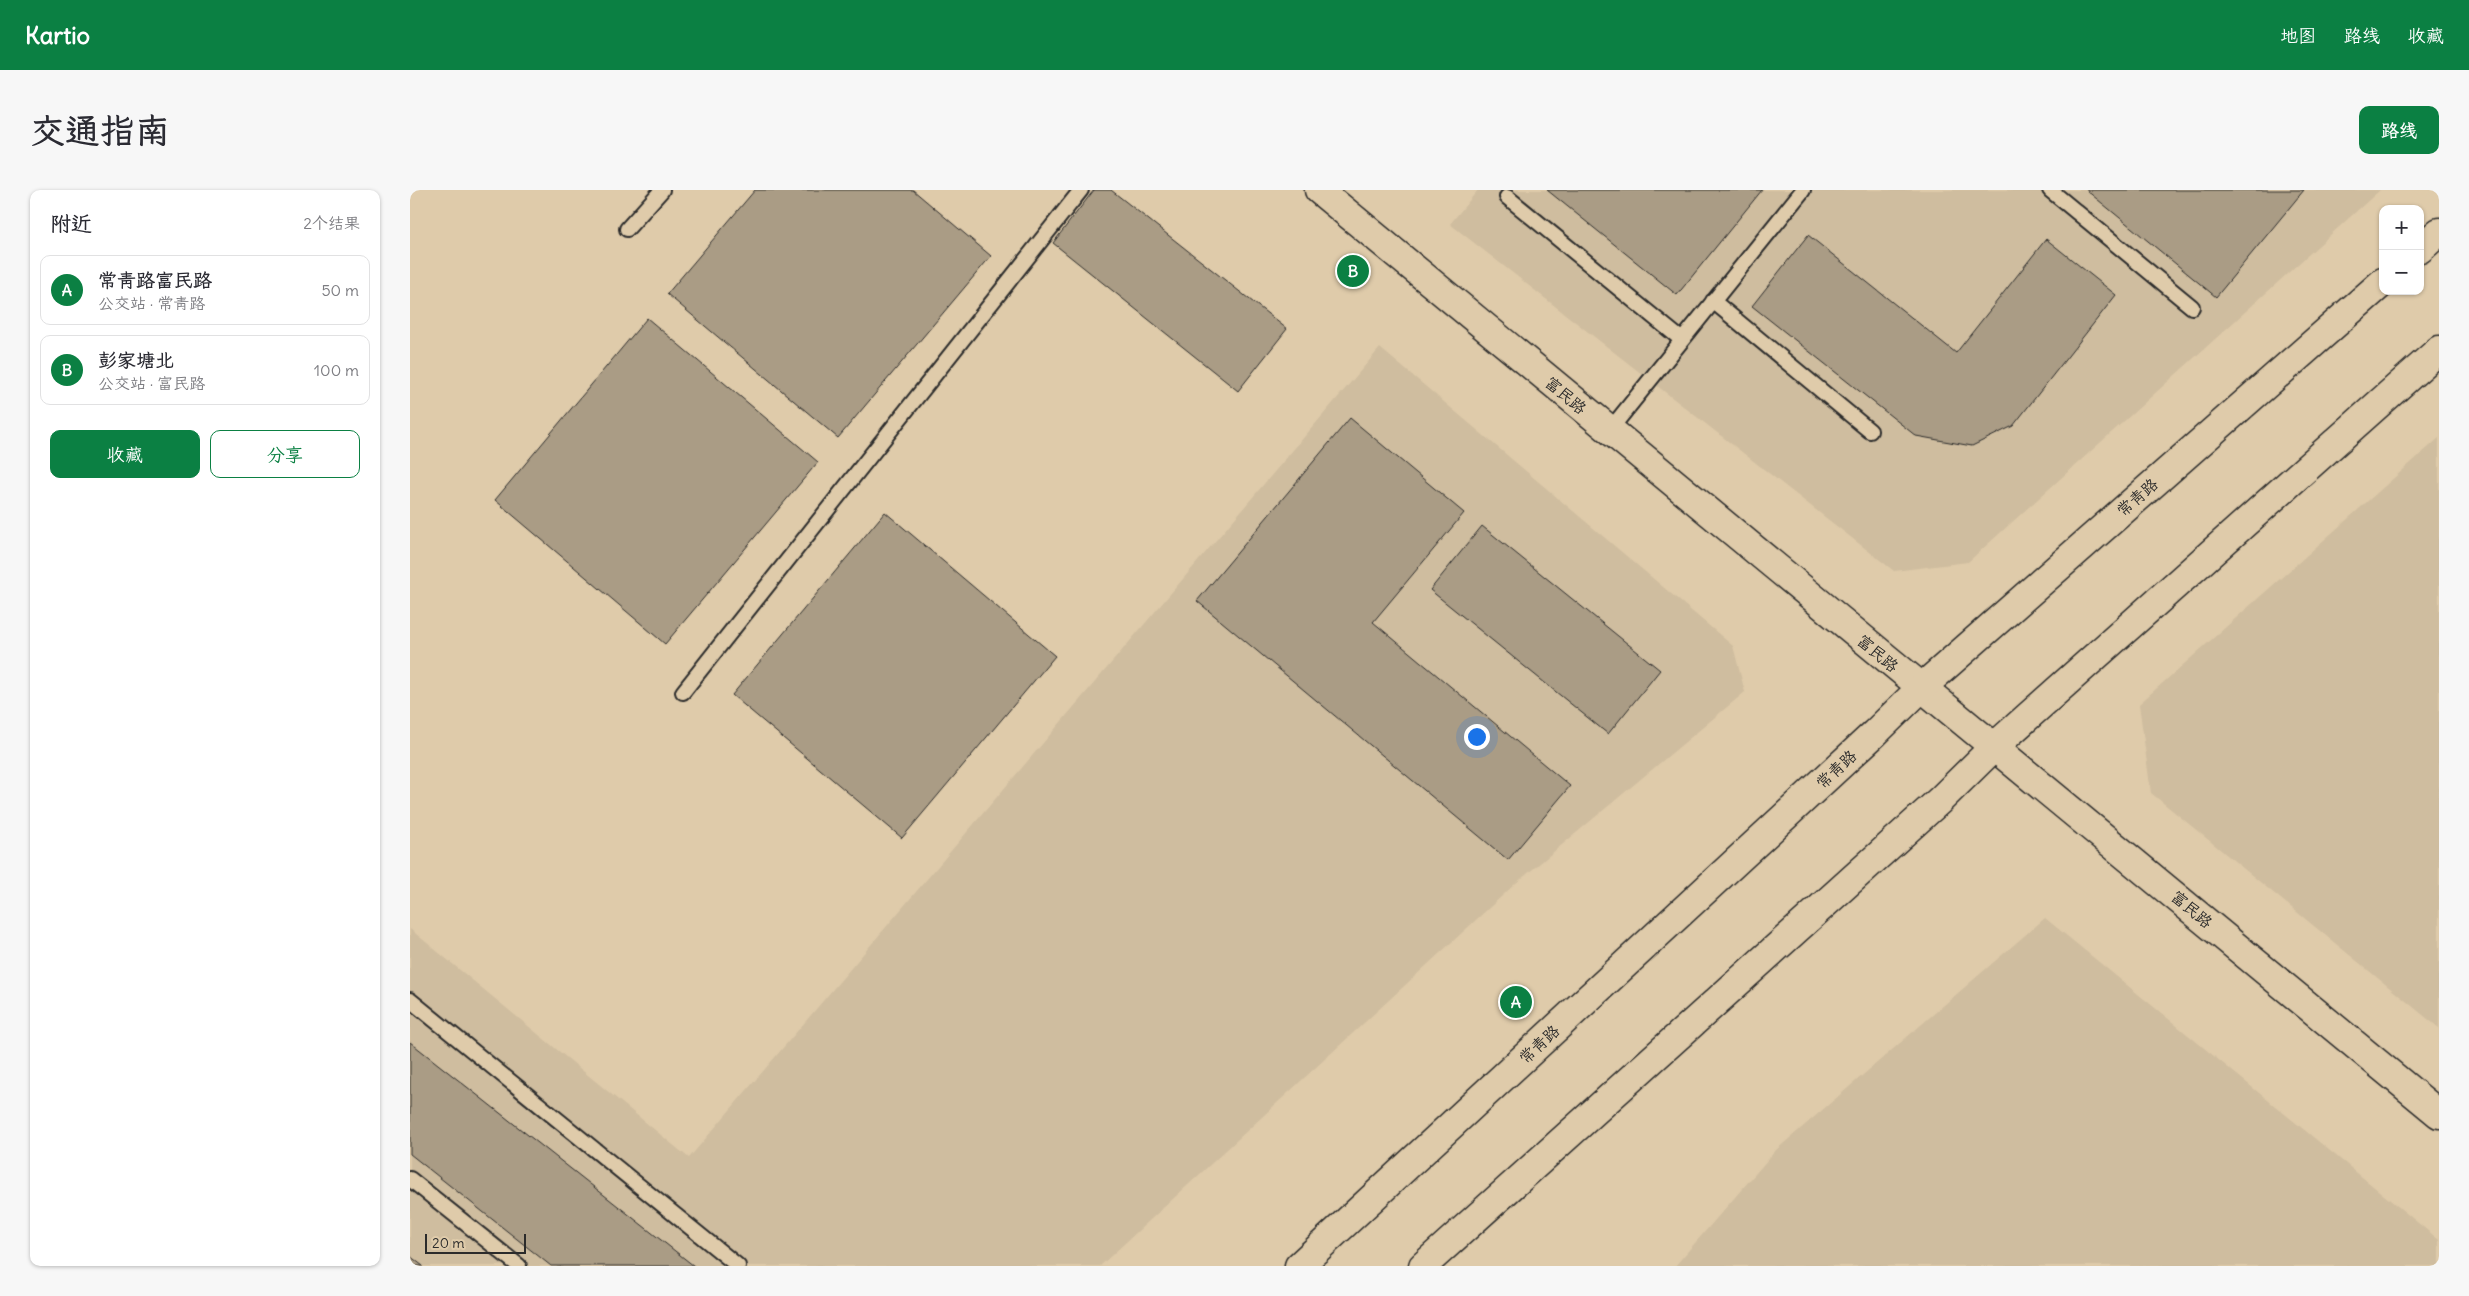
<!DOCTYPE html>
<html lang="zh">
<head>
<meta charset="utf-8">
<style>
	:root { --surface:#fff; --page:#f7f7f7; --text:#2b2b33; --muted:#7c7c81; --line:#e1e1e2; --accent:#0b8043 }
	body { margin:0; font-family:Delius,"LXGW WenKai TC",sans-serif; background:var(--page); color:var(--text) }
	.controls { position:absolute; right:15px; top:15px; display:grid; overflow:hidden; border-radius:10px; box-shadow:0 1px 4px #0004 }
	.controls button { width:45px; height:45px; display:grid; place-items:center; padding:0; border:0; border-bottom:1px solid var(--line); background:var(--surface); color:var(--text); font:25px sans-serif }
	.scale { position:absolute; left:15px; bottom:12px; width:101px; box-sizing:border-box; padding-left:5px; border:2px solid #2b2b2b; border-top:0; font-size:14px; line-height:18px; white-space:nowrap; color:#2b2b2b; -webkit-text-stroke:4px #dfcbaa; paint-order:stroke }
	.you { position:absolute; left:1066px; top:546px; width:18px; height:18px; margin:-12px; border:4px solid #fff; border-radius:50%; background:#1a73e8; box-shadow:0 0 0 8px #1a73e833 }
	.badge { display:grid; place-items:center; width:32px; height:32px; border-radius:50%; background:var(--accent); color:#fff; font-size:16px; font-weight:700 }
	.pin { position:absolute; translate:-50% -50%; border:2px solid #fff; box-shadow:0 1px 5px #0006 }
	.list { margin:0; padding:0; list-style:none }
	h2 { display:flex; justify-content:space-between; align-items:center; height:65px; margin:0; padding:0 20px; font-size:21px }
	h2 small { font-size:16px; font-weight:400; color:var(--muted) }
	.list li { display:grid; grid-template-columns:32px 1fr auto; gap:15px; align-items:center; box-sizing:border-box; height:70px; margin:0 10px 10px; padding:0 10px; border:1px solid var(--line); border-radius:10px }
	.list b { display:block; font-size:19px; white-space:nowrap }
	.list p { margin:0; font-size:16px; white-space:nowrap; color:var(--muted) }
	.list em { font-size:16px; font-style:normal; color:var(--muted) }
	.actions { display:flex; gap:10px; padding:15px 20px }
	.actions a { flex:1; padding:11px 0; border:1px solid var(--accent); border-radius:10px; text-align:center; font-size:18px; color:var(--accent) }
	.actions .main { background:var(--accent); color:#fff }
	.map { position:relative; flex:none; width:2029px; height:1076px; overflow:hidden; border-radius:10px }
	header { display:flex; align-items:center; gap:30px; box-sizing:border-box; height:70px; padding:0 25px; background:var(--accent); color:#fff }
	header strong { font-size:24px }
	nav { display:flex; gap:28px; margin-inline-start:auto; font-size:18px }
	.intro { display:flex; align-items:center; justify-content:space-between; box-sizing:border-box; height:120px; padding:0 30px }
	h1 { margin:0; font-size:35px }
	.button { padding:12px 22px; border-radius:10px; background:var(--accent); color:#fff; font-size:18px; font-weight:700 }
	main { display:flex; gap:30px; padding:0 30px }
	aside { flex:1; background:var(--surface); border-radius:10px; box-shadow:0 1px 4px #0004 }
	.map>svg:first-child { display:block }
</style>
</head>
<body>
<header>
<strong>Kartio</strong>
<nav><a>地图</a><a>路线</a><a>收藏</a></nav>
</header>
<div class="intro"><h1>交通指南</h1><a class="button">路线</a></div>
<main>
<aside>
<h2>附近<small>2个结果</small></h2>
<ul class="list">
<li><span class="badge">A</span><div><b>常青路富民路</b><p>公交站 · 常青路</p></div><em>50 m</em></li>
<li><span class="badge">B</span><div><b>彭家塘北</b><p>公交站 · 富民路</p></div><em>100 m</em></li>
</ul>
<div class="actions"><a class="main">收藏</a><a>分享</a></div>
</aside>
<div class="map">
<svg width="2029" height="1076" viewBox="0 0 2029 1076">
	<rect width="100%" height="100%" fill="#dfcbaa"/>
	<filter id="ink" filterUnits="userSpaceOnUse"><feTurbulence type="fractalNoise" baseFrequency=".02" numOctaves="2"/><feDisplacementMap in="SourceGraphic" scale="10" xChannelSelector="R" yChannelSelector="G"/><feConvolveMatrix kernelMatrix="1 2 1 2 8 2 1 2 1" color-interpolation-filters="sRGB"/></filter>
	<g filter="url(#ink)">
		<path fill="#cfbd9f" d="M1068,0H1970L1558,372L1484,381L1040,34Z
			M970,158L1323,456L1335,502L1105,694L690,1076H0V739L279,968Z
			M2029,248V838L1741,603L1729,514Z
			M1635,728L2029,1050V1076H1265L1366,960Z"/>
		<path fill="#aa9c85" stroke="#2b2b2b" d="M345,0H503L581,66L428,248L257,104Z
			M684,0H701L877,139L828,201L643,53Z
			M1137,0H1352L1267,105Z
			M1676,0H1894L1806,107Z
			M1398,45L1546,163L1636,49L1706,105L1603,236L1562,256L1506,246L1342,116Z
			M237,128L408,272L255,454L85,310Z
			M940,228L1054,323L963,432L1160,596L1098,670L787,411Z
			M475,322L645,466L492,648L322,505Z
			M1072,336L1250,480L1198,544L1020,400Z
			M0,852L284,1076H141L0,964Z
			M0,1066L13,1076H0Z"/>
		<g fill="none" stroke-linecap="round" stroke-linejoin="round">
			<g stroke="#2b2b2b" stroke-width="18">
				<path id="service" d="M1640,0L1782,117
					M1097,7L1272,150
					M217,39L252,0
					M1303,111L1460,241
					M1199,241L1393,0
					M273,502L671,0
					M0,810L328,1076
					M0,989L109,1076"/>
			</g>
			<g stroke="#2b2b2b" stroke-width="31">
				<path id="tertiary" d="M909,0L2029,924"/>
			</g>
			<g stroke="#2b2b2b" stroke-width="31">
				<path id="primary" d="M2010,59L2029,42
					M889,1076L1465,543L1511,498L1973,92
					M1013,1076L1529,611L1585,556L2029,160"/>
			</g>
			<use href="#service" stroke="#dfcbaa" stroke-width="14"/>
			<use href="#tertiary" stroke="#dfcbaa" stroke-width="28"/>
			<use href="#primary" stroke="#dfcbaa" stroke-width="28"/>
		</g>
	</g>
	<g text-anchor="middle" stroke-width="4" stroke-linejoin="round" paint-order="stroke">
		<g font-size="16" fill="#2b2b2b" stroke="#dfcbaa">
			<text transform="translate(1156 205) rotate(40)" y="6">富民路</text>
			<text transform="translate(1727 307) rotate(-41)" y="6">常青路</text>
			<text transform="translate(1468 463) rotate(40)" y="6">富民路</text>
			<text transform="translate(1426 579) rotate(-43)" y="6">常青路</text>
			<text transform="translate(1782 719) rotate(40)" y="6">富民路</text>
			<text transform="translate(1129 854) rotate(-43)" y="6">常青路</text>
		</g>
	</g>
</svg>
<div class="controls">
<button>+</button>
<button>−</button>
</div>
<div class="scale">20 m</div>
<div class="you"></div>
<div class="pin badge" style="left:1106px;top:812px">A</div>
<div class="pin badge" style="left:943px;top:81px">B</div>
</div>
</main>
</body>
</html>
